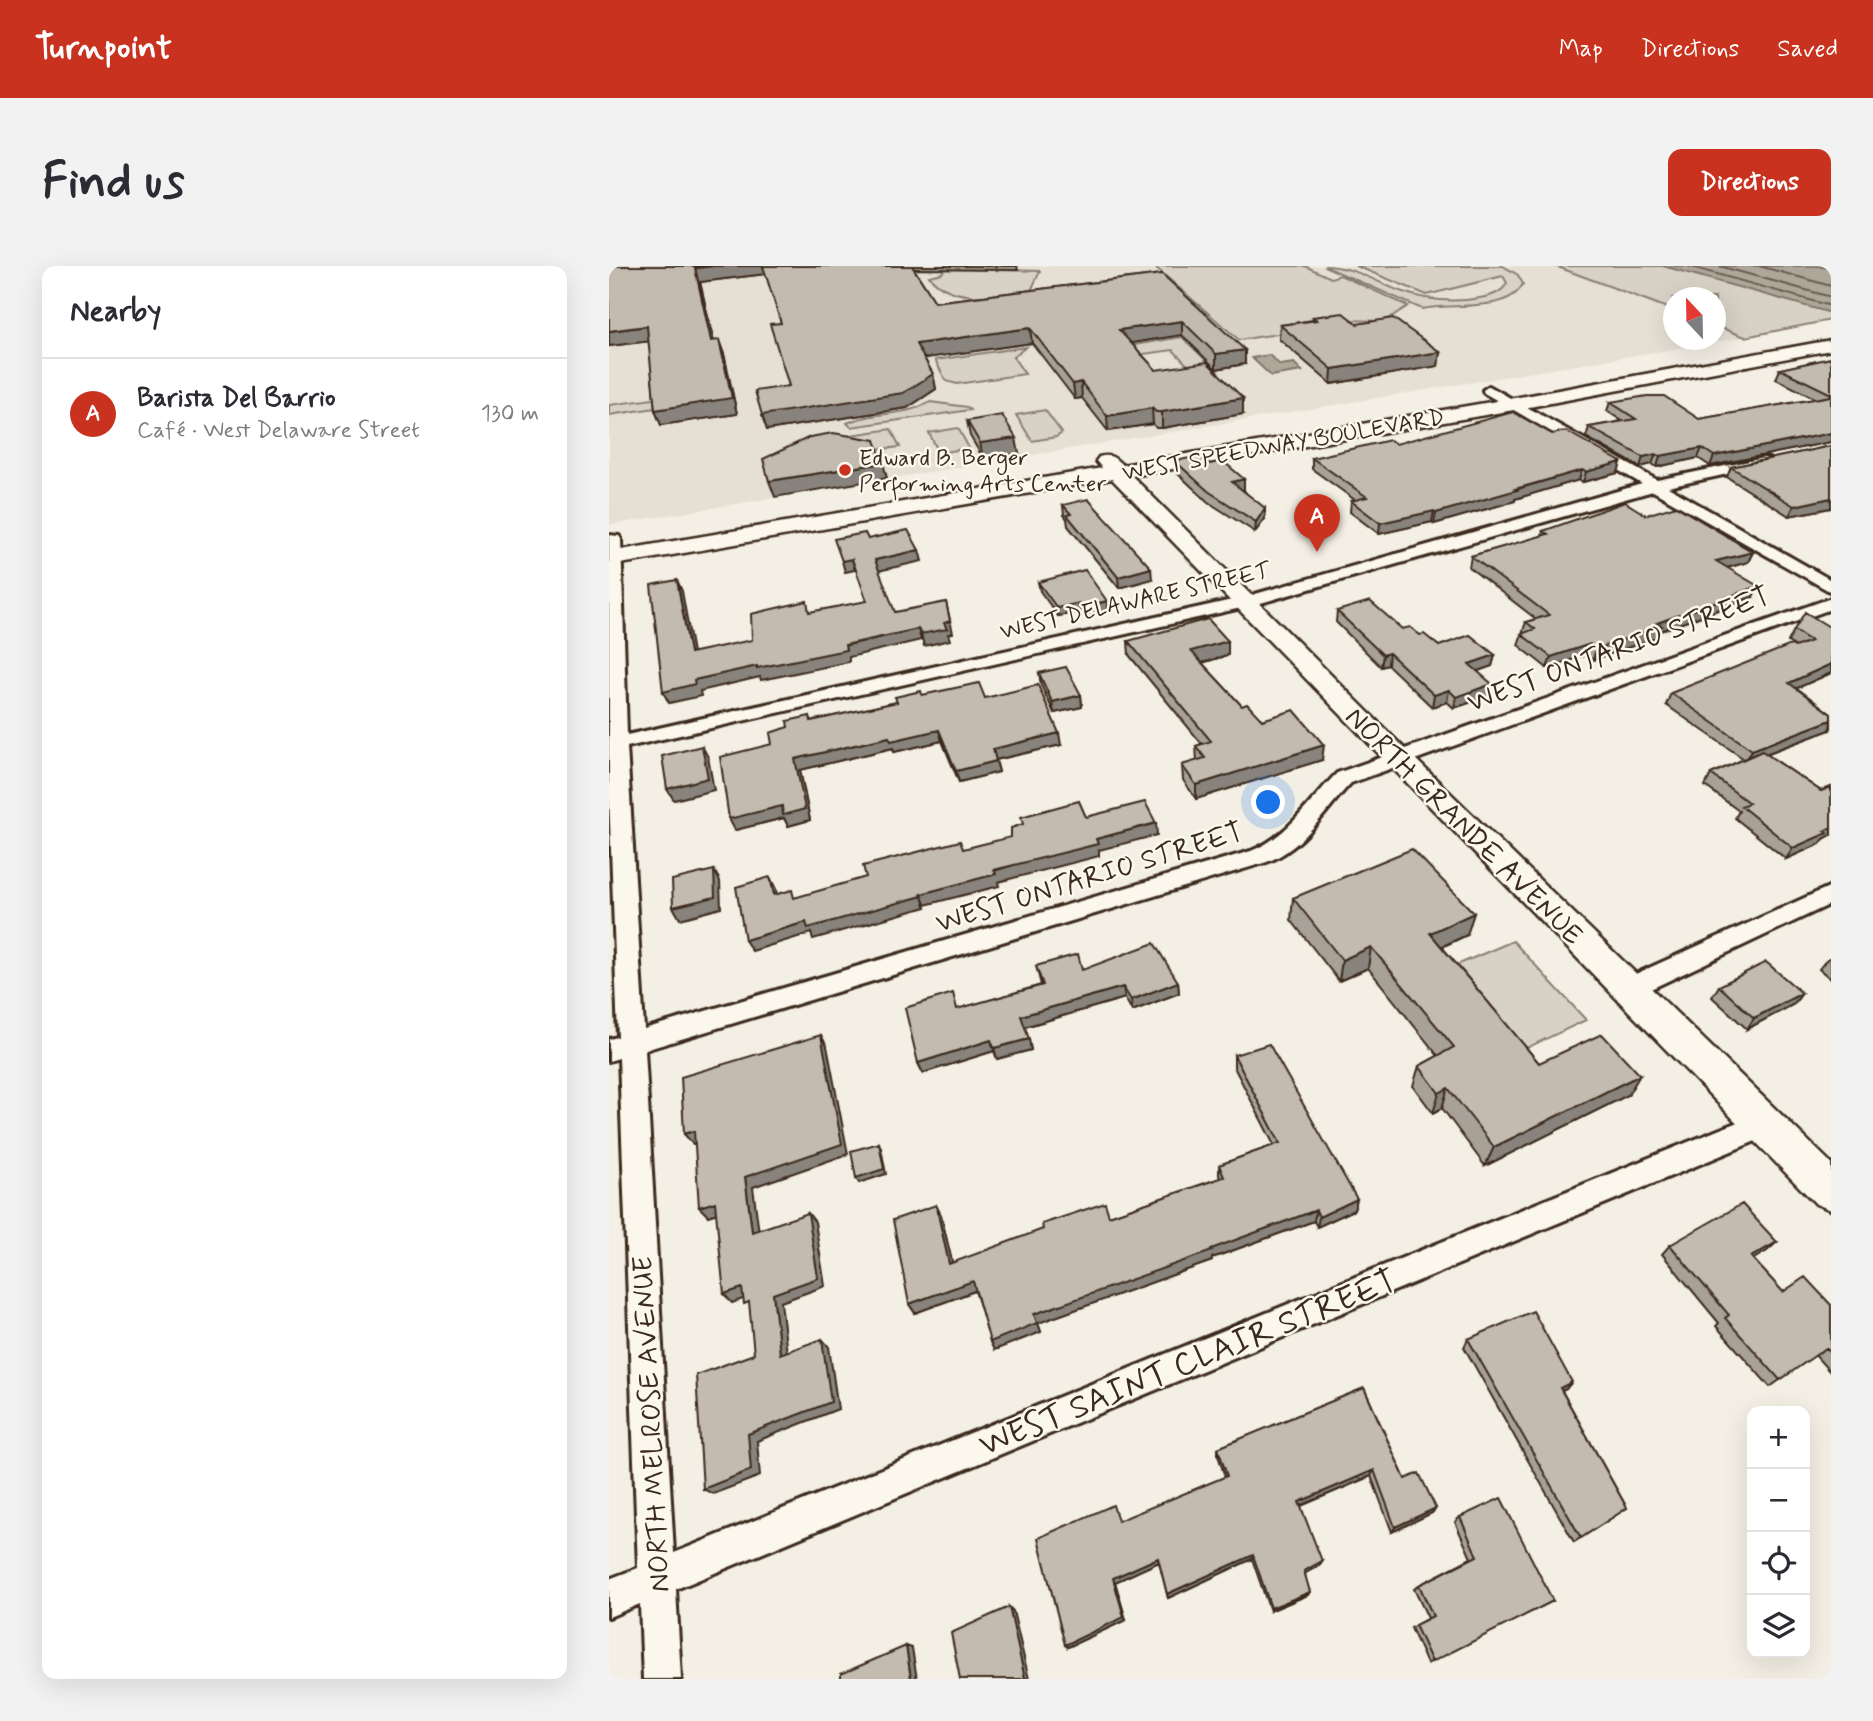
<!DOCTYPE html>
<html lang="en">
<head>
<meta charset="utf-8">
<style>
	:root { --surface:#fff; --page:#f2f2f3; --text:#2b2b33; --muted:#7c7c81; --line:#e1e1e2; --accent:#c8321e }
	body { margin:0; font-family:Mynerve,sans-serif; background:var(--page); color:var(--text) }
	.controls { position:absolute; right:21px; bottom:21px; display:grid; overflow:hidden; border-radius:14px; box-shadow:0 7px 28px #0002 }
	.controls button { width:63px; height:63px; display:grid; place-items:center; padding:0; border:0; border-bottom:2px solid var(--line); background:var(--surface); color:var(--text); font:35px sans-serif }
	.compass { position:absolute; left:1054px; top:21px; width:63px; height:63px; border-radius:50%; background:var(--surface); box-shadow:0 7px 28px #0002; rotate:338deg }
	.you { position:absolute; left:660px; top:537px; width:24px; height:24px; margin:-18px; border:5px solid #fff; border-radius:50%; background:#1a73e8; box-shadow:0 0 0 10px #1a73e833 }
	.badge { display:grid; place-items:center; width:46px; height:46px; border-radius:50%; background:var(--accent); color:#fff; font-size:23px; font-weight:700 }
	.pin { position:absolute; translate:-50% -58px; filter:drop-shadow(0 2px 4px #0008) }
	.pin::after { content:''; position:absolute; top:37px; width:24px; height:21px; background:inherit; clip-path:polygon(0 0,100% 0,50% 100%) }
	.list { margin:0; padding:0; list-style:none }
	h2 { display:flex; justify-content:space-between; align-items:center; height:91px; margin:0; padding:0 28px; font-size:30px }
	h2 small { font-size:23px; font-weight:400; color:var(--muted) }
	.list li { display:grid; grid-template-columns:46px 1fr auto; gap:21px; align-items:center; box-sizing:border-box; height:112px; padding:0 28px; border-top:2px solid var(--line) }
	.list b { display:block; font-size:26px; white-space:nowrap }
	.list p { margin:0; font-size:23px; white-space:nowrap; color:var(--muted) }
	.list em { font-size:23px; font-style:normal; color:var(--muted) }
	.icon { flex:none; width:38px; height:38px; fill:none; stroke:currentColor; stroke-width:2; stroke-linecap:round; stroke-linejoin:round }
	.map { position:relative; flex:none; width:1222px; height:1413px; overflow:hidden; border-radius:14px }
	header { display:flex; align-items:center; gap:42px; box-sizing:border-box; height:98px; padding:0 35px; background:var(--accent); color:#fff }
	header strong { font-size:33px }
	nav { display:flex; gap:38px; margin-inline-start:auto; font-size:24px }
	.intro { display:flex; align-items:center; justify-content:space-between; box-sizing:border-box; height:168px; padding:0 42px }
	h1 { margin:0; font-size:49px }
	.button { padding:18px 32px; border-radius:14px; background:var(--accent); color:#fff; font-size:24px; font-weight:700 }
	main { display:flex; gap:42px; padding:0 42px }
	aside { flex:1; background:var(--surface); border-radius:14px; box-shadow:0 7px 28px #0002 }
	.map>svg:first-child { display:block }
</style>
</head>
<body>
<header>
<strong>Turnpoint</strong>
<nav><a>Map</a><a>Directions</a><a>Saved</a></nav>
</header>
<div class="intro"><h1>Find us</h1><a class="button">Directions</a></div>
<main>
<aside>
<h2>Nearby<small></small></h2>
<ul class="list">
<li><span class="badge">A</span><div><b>Barista Del Barrio</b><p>Café · West Delaware Street</p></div><em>130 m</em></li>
</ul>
</aside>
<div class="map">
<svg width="1222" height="1413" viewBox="0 0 1222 1413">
	<rect width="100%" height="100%" fill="#f3efe4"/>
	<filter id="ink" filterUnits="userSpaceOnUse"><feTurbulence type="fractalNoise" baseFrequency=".0143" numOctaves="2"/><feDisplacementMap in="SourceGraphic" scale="14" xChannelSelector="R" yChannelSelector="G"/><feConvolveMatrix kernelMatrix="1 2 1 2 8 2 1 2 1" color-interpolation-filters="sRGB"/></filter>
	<g filter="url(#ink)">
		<path fill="#e5dfd4" d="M63,0H946L1064,44V74H1106L1107,60L1136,71L0,259V11Z"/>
		<path fill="#d8d1c6" stroke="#8a7e72" stroke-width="2" d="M545,0H696L722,12L731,9L799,40L776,55L734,54L694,64L630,74Z
			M715,0C744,0 765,15 791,25C816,34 845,37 871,32C882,30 893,27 898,17L894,10L818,29L747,0H894L909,9L914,18C899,48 841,36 813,43Z
			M946,0H1222V54L1136,71L1107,60L1106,32H1064V44Z
			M336,3L431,5L421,27C388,30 343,38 320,10L333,7Z
			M573,71L609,106L589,110L564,84L527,89L519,80Z
			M417,81L404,91L416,108L348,118L337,115L326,94Z
			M51,132L53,141L0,149V139Z
			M321,136L358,141L361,144L242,161L238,157C264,145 296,151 321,136Z
			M436,144L453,167L447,171L423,175L407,149Z
			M349,162L360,182L330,187L320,167Z
			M282,163L291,181C271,184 257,184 242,169Z
			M904,675L977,754L907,787L836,704Z"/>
		<path fill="#afa69a" stroke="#817468" stroke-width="2" d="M1054,0H1209L1222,3V47Z
			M660,89L671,99L685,97L693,105L662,110L643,92Z"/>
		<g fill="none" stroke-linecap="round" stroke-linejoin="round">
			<path stroke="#695c50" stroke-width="2" d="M1079,0L1222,40
				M1110,0L1222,31
				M1150,0L1222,20"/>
			<g stroke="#3b2a1e" stroke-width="6">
				<path id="minor" d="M880,120L1048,214L1155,192L1160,193V199L1059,221L1222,314V326L1044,225L641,340L18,481L35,763L642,585C680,570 700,535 728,507L1222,332V343L742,517C715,545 696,581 658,596L36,784L65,1287L1146,849L1156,846L1166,849L1170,858L1166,867L67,1323L72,1413H34L31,1338L0,1351V1313L29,1302L10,792L0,795V773L9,771L0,528V269L10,270L12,273L18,469L632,332L1033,218L875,127L874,124Z
					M1222,620V638L1029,729L1020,732L1011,729L1008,722L1011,715Z"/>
			</g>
			<g stroke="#3b2a1e" stroke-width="5">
				<path id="secondary" d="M1222,74V84L905,144L523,210L798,485L1222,897V944L1207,938L503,213L0,300V286L493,202L487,195L490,191C501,188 505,191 513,199L905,132Z"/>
			</g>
			<use href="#minor" fill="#fbf7ec" fill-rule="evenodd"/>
			<use href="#secondary" fill="#fbf7ec" fill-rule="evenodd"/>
		</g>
		<path fill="#a8a197" stroke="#3b2a1e" stroke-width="2" d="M0,0H408L409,4L305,3L326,36L553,8L636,98L607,103L573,69L522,77L547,104L634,148L553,162H547L544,158L499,165L473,132L466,133L423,77L315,92L324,108L327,123L298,142L158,164L153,149L180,120L172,57L157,8L91,16L104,74L115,88L128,148L52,159L46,144L40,75L0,80Z
			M704,51L831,86L829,100L722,118L670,73L671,59L704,54Z
			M1222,92V176L1101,200L1089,192L1048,201L1043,198L1031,201L977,171L980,161L1013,155L998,145L1001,136L1090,153L1207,133L1167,113L1171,103Z
			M358,155L410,188L374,192L361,170Z
			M943,168L1012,196L1009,207L974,216L970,214L906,233V235L825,258L823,256L770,268L741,246L742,235L746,234L703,203V192Z
			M1222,180V242L1180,250L1118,211L1122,201Z
			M566,195L635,224L656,253L646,266L599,236L566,205Z
			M454,239L543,313L510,322L459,260L458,253L455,249Z
			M1037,249L1144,286L1139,296L1118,302L1144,331L1051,365L1049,371L984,394L977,389L938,402L909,379L917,356L927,353L860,301L862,290L933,270L934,265Z
			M429,316L499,344L474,350L472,346L449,350L431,325Z
			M728,345L811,369L830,380L886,389L883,400L869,405L881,430L845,442L838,436L823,441L779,399L772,401L727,356Z
			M1222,362V407L1188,422L1222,448V462L1221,464L1157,488L1212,525L1222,521V569L1215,573L1211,578L1177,593L1126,552L1130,545L1096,520L1102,508L1135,493L1057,439L1062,427L1187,381L1179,376L1185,364Z
			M519,375L619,389L593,397L633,440L713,494L587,533L574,514L573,499L588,495L587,480L593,478L520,389Z
			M430,407L472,429L473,441L445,447L432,419Z
			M313,429L376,432L452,479L387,494L390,506L350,516L333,475L285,486L284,482L191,504L201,554L179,560L175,552L126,564L163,478L179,461L201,450L202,455L288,436Z
			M684,632L858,669L833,681L930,797L1019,829L876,900L833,842L824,847L804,820L810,800L829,790L759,702L730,715L682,654Z
			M1222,691V713L1210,703L1218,693Z
			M427,700L569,716L570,727L523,745L516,732L416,761L422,784L388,793L385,785L314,807L309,797L349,743L432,719Z
			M1110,720L1193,727L1185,738L1138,763L1103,731Z
			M625,789L748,933L745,944L708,961L705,955L603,992V995L429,1057L432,1066L385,1084L366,1025L306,1047L300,1038L327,939L332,949L343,997L500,950L611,912L610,909V899L665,879L625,801Z
			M1168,976L1158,985L1144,993L1174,1026L1222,1039V1105L1221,1106L1206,1089L1161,1121L1107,1060L1110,1057L1053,988L1061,979Z
			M859,1073L957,1123L953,1125L1018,1242L965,1276L855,1081Z
			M755,1122L796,1213L827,1242L823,1247L783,1266L762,1210L692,1240L711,1299L696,1307L699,1329L661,1345L643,1293L559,1332L550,1296L506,1316L517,1354L459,1381L510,1255L616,1211L609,1189V1182Z
			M851,1251L944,1335L818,1398L802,1362L819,1352L805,1323L810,1319L862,1292L846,1256Z"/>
		<path fill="#88837b" stroke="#3b2a1e" stroke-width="2" d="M104,0H154L157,8L91,16L108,89L102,75L86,2Z
			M573,55V69L511,79L510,64Z
			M38,60L44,75L0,80V65Z
			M421,62L423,77L311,93L307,78Z
			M110,74L115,88L128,148L52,159L46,144Z
			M636,84V98L607,103V88Z
			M831,86L829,100L722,118L723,103Z
			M324,108L327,123L298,142L158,164L153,149Z
			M472,116L473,132L466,133L464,118Z
			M634,132V148L553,162V146Z
			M543,142L544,158L499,165L498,150Z
			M1222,167V176L1101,200L1105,190Z
			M407,172L410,188L374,192L371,177Z
			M1093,182L1089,192L1048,201L1051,190Z
			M1047,188L1043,198L1031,201L1034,191Z
			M1012,196L1009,207L974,216L977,206Z
			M274,197L278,212L166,231L160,215Z
			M973,204L970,214L906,233V235L825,258L827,247Z
			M635,213V224L623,227V216Z
			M1222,232V242L1180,250L1185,240Z
			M656,242V253L646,266L647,256Z
			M825,245L823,256L770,268L771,257Z
			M310,284L313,295L269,305L266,294Z
			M1144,286L1139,296L1103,306L1107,295Z
			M243,293L246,304L236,306L233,295Z
			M542,302L543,313L510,322L509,311Z
			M68,314L73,325L86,398L81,387Z
			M1149,320L1144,331L1051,365L1049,371L984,394L987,383L1048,357Z
			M498,335L499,344L474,350L473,341Z
			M337,336L344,367L339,368L341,374L315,380L312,368L335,357Z
			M470,337L472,346L449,350L448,342Z
			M309,363L312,374L240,391V396L152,414L151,411L91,425L92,430L60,437L54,426L85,414Z
			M619,375V389L583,400L582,385Z
			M981,378L977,389L938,402L942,391Z
			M780,387L779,399L772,401L774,389Z
			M886,389L883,400L857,409L860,398Z
			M1222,398V407L1175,428L1180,417Z
			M883,418L881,430L845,442L847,431Z
			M840,424L838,436L823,441L825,429Z
			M472,429L473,441L445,447L443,436Z
			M1222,454L1221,464L1137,495L1143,484Z
			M330,464L333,475L285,486L284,482L191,504L201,554L179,560L175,552L126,564L120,553L186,493L280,471Z
			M450,467L452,479L386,494L384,483Z
			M715,479L713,494L587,533V519Z
			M93,480L99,491L105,524L65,534L58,523Z
			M387,495L390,506L350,516L347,505Z
			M547,557L548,569L490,584V590L389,616L390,620L316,639L312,628L487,573Z
			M1222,561V569L1215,573L1211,578L1177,593L1184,582Z
			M105,604L111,615L112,642L71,653L64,641Z
			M161,611L167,623L170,640L165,629Z
			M313,630L317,641L204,673L202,667L143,685L136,674L197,656Z
			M865,647L858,669L816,688L821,667Z
			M762,681L759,702L730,715L733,694Z
			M569,716L570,727L523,745L522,734Z
			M514,721L516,732L415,761L412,750Z
			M1193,727L1185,738L1138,763L1145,752Z
			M212,769L218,780L239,888L144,921L151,975L143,966L136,911Z
			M420,773L422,784L388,793L385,782Z
			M382,774L385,785L314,807L309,797Z
			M1031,809L1019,829L876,900L885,881Z
			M839,822L833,842L824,847L830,827Z
			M85,865L93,875L84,878L75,868Z
			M270,877L272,882L277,908L250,917L247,912Z
			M748,933L745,944L708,961L710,951Z
			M106,936L115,945L99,950L90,941Z
			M327,939L332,949L346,1008L340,998Z
			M707,944L705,955L603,992V995L429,1057L432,1066L385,1084L381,1076L425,1048Z
			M199,947L206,956L216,1020L172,1036L179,1096L171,1088L164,1028Z
			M1168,976L1158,985L1133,1000L1142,991Z
			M364,1015L368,1024L306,1047L300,1038Z
			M133,1022L142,1030L123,1037L115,1028Z
			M213,1073L220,1081L229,1143L148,1175L151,1210L104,1228L94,1223L139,1168Z
			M963,1116L957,1123L945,1129L951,1122Z
			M765,1204L762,1210L689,1241L690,1236Z
			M827,1242L823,1247L783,1266L786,1261Z
			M644,1289L643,1293L559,1332L558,1328Z
			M549,1292L550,1296L506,1316L517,1354L459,1381L456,1379L504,1312Z
			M713,1295L711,1299L693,1309L695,1305Z
			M701,1326L699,1329L661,1345L662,1342Z
			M400,1341L404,1345L420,1413H416Z
			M297,1380L303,1382L308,1413H302Z"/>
		<path fill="#c3bbb0" stroke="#3b2a1e" stroke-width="2" d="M0,0H104L86,2L102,75L110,74L123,132L46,144L38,60L0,65Z
			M154,0H303L326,36L553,8L636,84L607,88L573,55L510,64L547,104L598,96L634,132L553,146H547L543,142L498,150L472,116L464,118L421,62L307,78L324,108L294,127L153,149L146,125L180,120L161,58L172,57Z
			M734,47L748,58L784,52L831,86L723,103L671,59L708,54L704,51Z
			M1222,92V128L1171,103Z
			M1038,130H1055L1090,153L1222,130V167L1105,190L1093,182L1051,190L1047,188L1034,191L980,161L1027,153L1001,136Z
			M904,146L943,168L957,165L1012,196L977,206L973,204L906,223L908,224L827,247L825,245L771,257L742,235L758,231L703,192L781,174L787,178Z
			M393,149L407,172L371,177L358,155Z
			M224,167L266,174L274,197L160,215L154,193L201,171Z
			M1222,180V232L1185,240L1122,201Z
			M590,190L601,198L614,195L635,213L623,216L656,242L647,256L599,225L566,195Z
			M479,233L542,302L509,311L458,249L462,248L454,239Z
			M1016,236L1037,249L1067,240L1144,286L1107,295L1149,320L1048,357L1053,360L987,383L981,378L942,391L912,368L926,363L917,356L940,349L862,290L939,268L934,265Z
			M299,264L310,284L266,294L286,346L337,336L341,355L335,357L338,363L312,368L309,363L236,379L237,384L148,402V400L85,414L86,418L54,426L42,319L68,314L81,387L143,374L142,348L198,335L200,346L258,335L243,293L233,295L225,273L256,267L259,273Z
			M476,304L498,335L473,341L470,337L448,342L429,316Z
			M761,335L793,363L801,361L811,369L815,368L830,380L861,369L886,389L860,398L883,418L847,431L840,424L825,429L780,387L774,389L728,345Z
			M1196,346L1222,362V398L1180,417L1222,448V454L1143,484L1062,427L1182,379L1186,381L1202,375L1185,364Z
			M599,353L619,375L582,385L633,440L638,438L653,454L685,444L715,479L587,519L573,499L596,492L587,480L602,475L519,375Z
			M457,401L472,429L443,436L430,407Z
			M370,417L376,432L429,419L450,467L384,483L387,495L347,505L330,464L282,475L280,471L186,493L196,543L174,549L173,540L120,553L111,491L163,478L161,467L179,461L178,455L201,450L202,455L288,436L286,431L312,425L313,429Z
			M93,480L99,512L58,523L53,490Z
			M1153,485L1212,525L1222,521V561L1215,565L1218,567L1184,582L1132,540L1140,537L1102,508Z
			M470,535L477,551L536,536L547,557L487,573L489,578L385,604L387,608L312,628L313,630L199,662L197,656L136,674L127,621L161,611L165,629L183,624L185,632L257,611L254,600L351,575L354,583L402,571V562L414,558L412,551Z
			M803,583L865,647L821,667L930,797L993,768L1031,809L885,881L839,822L830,827L810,800L845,781L762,681L733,694L684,632Z
			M105,604L106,631L64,641L63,614Z
			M545,677L569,716L522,734L514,721L412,750L420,773L385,782L382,774L309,797L296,742L344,727L348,743L434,719L427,700L469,688L473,704Z
			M1157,696L1193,727L1145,752L1110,720Z
			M212,769L233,878L136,911L143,966L199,947L209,1012L164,1028L171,1088L213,1073L222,1136L139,1168L142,1204L94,1223L87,1109L145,1088L140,1036L135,1038L133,1022L115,1028L106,936L90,941L85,865L75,868L72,811Z
			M660,778L748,933L710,951L707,944L602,983L603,985L425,1048L428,1057L381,1076L364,1015L300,1038L284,954L327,939L340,998L434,963L433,958L496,937L500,950L615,911L610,899L671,877L625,789Z
			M270,877L275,903L247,912L242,885Z
			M1133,938L1168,976L1142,991L1174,1026L1196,1011L1222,1039V1087L1217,1082L1171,1114L1116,1052L1120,1049L1061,979Z
			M924,1045L963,1116L951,1122L1018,1242L972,1272L859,1073Z
			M755,1122L796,1213L810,1207L827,1242L786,1261L765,1204L690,1236L713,1295L695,1305L701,1326L662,1342L644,1289L558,1328L549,1292L504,1312L515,1351L456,1379L429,1272L504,1239L509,1255L618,1210L609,1182Z
			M892,1232L944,1335L823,1396L806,1359L824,1350L810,1319L868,1290L851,1251Z
			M400,1341L416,1413H351L342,1367Z
			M297,1380L302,1413H232V1408Z"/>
	</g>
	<circle fill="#c8321e" stroke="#fbf7ec" stroke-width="2.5" cx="236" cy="204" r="7"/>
	<g text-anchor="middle" stroke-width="5" stroke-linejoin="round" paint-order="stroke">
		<g font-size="23" fill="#3b2a1e" stroke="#fbf7ec">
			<text transform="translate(674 178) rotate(-10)" y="8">WEST SPEEDWAY BOULEVARD</text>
			<text transform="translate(526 334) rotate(-13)" y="8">WEST DELAWARE STREET</text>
		</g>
		<g font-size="23" fill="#3b2a1e" stroke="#fbf7ec" text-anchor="start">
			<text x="250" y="199">Edward B. Berger<tspan x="250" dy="26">Performing Arts Center</tspan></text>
		</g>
		<g font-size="28" fill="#3b2a1e" stroke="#fbf7ec">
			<text transform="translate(1009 382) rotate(-20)" y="10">WEST ONTARIO STREET</text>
			<text transform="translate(856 559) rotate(45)" y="10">NORTH GRANDE AVENUE</text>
			<text transform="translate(480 610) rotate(-17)" y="10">WEST ONTARIO STREET</text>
			<text transform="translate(41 1158) rotate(-93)" y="10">NORTH MELROSE AVENUE</text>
		</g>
		<g font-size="33" fill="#3b2a1e" stroke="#fbf7ec">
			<text transform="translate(578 1095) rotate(-22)" y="12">WEST SAINT CLAIR STREET</text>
		</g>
	</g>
</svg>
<div class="controls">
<button>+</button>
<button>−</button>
<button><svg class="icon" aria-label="locate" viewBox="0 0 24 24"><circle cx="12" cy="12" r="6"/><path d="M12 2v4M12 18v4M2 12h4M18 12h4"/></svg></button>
<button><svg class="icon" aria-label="layers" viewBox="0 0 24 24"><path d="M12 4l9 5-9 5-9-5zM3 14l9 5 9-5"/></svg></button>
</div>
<svg class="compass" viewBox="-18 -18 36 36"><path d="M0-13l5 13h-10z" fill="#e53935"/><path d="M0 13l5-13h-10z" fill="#7c7c81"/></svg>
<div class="you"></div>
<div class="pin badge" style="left:708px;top:286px">A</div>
</div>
</main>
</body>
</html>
